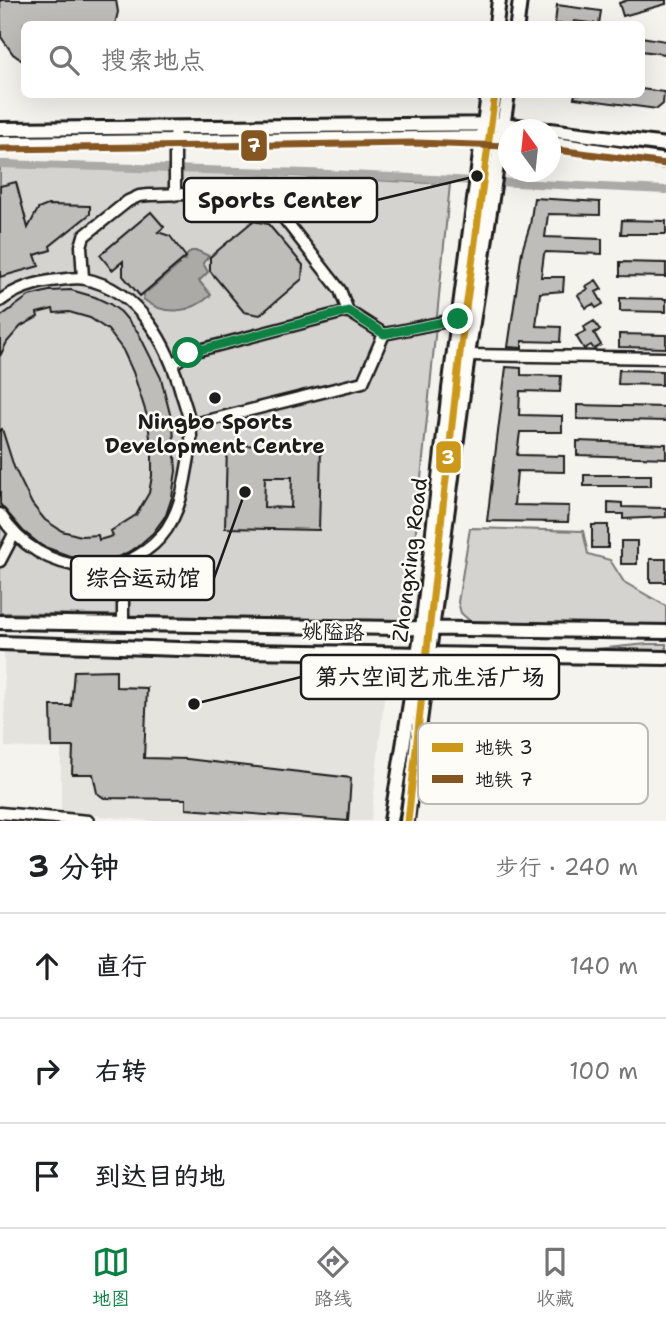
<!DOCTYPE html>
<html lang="zh">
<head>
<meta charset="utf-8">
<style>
	:root { --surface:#fff; --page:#f6f6f6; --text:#202124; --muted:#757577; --line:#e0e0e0; --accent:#0b8043 }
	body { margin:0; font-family:"Shantell Sans","LXGW WenKai TC",sans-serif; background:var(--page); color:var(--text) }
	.compass { position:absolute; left:498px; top:119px; width:63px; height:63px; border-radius:50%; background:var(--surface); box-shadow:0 7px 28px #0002; rotate:345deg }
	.stop { position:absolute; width:21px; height:21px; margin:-16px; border:5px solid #0b8043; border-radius:50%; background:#fff }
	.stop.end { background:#0b8043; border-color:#fff; box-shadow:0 2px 7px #0008 }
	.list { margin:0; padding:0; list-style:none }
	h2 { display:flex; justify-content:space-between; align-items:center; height:91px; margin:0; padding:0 28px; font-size:30px }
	h2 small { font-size:23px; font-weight:400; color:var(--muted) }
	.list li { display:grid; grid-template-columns:46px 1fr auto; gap:21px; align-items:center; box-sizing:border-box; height:105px; padding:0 28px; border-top:2px solid var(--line) }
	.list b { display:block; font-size:26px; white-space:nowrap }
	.list em { font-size:23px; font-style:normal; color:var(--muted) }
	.icon { flex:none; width:38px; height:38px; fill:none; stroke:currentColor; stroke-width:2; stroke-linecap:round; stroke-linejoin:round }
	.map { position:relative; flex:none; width:666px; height:821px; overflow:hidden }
	.search { position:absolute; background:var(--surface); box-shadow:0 7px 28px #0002; left:21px; right:21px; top:21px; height:77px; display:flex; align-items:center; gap:18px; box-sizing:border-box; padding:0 24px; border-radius:10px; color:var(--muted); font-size:26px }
	.sheet { height:406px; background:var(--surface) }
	nav { display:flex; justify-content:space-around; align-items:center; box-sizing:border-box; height:98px; border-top:2px solid var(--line); background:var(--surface); font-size:19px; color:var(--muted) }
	nav a { display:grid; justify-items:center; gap:4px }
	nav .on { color:var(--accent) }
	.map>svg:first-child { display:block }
</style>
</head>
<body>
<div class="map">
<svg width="666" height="821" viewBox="0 0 666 821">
	<rect width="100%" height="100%" fill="#f4f3ee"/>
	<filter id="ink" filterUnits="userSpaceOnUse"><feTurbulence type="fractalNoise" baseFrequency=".0143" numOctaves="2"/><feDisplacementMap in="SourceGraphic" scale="14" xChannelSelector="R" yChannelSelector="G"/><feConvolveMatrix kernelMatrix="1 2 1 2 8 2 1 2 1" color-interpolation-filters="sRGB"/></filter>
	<g filter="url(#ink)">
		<path fill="#e4e3de" d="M4,649L388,662L371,821H153L61,812V749L5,747Z"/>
		<path fill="#d4d3cf" stroke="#787876" stroke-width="2" d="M0,161L450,184L407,621L0,613Z
			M470,528L583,531L588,554L610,560L624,582L666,606V625L471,622L461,613L458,602Z
			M647,644H666V654L586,650Z"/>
		<path fill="#abaaa6" stroke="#72716f" stroke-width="2" d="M191,251H198L209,256L203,263L208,272L199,281L211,295C190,314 164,316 143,299L145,290L148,291L179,265V261H185L187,255Z"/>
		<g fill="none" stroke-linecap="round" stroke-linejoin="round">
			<path stroke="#abaaa6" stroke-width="8" d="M0,164L307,173L666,190"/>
		</g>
		<path fill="#bebdba" stroke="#1c1c1c" stroke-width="2" fill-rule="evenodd" d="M0,0H116L118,12L115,24H24V62L13,54L1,37Z
			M628,0H666V4L623,16L619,3Z
			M557,5L601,11L599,24L574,21L573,24H555Z
			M641,37L666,41V54L641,51Z
			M641,89L664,92L663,104L657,109L574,98L575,94H641Z
			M16,182L28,228L38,209L48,205L90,206V214L50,246L51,250L35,255L39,266L0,277V186Z
			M534,198L600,202V215L548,214L545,237L602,239V254L546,252L544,254L541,277H564L563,291L540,293L536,326L561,327L560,342L522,341V348L508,347L522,251L530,225Z
			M151,212L164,227L158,232L170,236L186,257L140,296L123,276V261L112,270L100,255Z
			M622,220L666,221V234H621Z
			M253,221L268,224L303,265L302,279L260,315L244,312L210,271V257Z
			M620,262L666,263V277L620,276Z
			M596,280L602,289L596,292L603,304L596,308L593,304L586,308L578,295L588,289L586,286Z
			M71,290L95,297L110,304L121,312L138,332L161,378L173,426L176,471L172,497L166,515L153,533L136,548L121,556L105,561L78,559L42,546L23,531L0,504V430L2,429L14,467L32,504L45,520L62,531L81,536L98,535L99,540L113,536L111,531L136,515L149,493L152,476V452L147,416L133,372L123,350L108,330L90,318L69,312L54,313L53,309L37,313L38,317L21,326L7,342L0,356V317L29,296L49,291Z
			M620,298L666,299V312L620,311Z
			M594,321L600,330L594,333L601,345L594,349L591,345L584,349L576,336L586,331L584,327Z
			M619,334L666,335V348L619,347Z
			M506,367L521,368V375L561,376L560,392L520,391L519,415L562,416V432H520L517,455L564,456V472L517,471L514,505L569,506L568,522L487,521Z
			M619,370L662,371V385L618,384Z
			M577,405L666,407V421L577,419Z
			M577,441L666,444V458L577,455Z
			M227,445L321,447L319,530L225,528ZM265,477H292L291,508L264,507Z
			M584,475H651V486H584Z
			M608,502L622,503V507L666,508V517L623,519V514H608Z
			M592,525H608V548H592Z
			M621,541H637V564H621Z
			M650,559H666V582H650Z
			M116,670V687L147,688L144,758L187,759L351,778L348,821L186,809V799L104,798L97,793L93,774H72L73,747H52L51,706H71L74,671Z"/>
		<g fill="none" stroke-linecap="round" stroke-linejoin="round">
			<g stroke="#1c1c1c" stroke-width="15">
				<path id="minor" d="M175,136V195
					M83,278L81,246L84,236L128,201L139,196L149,195C177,195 257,188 275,207L340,290L348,311
					M0,301C17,288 37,282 59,280C67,279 77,277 85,279C140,290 169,347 182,395C187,410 192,426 191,442C190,454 187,467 185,479C180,507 170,534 145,551C129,562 111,571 91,568C52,564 21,548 0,514
					M468,355L666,358
					M173,364L188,353L348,311L384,334L458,319
					M190,425L363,382L384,334
					M0,561L14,534
					M113,567L123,602V624
					M0,813L88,821"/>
			</g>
			<g stroke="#1c1c1c" stroke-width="18">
				<path id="major" d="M496,24L499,0
					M517,24L520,0
					M0,129L504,124L546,130
					M550,130L666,145
					M0,143L508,137
					M550,143L666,161
					M0,622L666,632
					M0,643L239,651L666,658
					M391,821L422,629L449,389L488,94
					M407,821L468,355L508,94"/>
			</g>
			<use href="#minor" stroke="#fdfcf7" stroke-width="10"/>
			<use href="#major" stroke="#fdfcf7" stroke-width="12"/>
			<g stroke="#fdfcf7" stroke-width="12">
				<path id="metro-1" d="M408,821L460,353L495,94"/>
			</g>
			<g stroke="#fdfcf7" stroke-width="12">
				<path id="metro-2" d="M0,149L415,143L508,146
					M550,149L666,164"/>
			</g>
			<use href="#metro-1" stroke="#cb981a" stroke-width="7"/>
			<use href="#metro-2" stroke="#855622" stroke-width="7"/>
		</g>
	</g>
	<g fill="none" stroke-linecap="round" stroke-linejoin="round" filter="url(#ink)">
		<path stroke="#0b8043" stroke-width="9" d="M188,353L348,311L384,334L458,319"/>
	</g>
	<circle fill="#1c1c1c" stroke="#fdfcf7" stroke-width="2.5" cx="215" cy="398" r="7"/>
	<g text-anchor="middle" stroke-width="5" stroke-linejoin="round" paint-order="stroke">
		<g font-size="21" font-weight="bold" fill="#1c1c1c" stroke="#fdfcf7">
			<text x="215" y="429">Ningbo Sports<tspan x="215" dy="24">Development Centre</tspan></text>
		</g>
		<g font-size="21" fill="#1c1c1c" stroke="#fdfcf7">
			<text transform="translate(410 560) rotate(-83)" y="7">Zhongxing Road</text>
			<text transform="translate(333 632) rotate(1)" y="7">姚隘路</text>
		</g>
	</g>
	<rect x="418" y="723" width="230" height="81" rx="10" fill="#fdfcf7" stroke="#bab9b5" stroke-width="2"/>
	<rect x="432" y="743" width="31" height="9" fill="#cb981a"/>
	<rect x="432" y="775" width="31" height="8" fill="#855622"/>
	<g font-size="19" fill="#1c1c1c">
		<text x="475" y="754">地铁 3</text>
		<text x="475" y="786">地铁 7</text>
	</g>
	<path fill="none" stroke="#1c1c1c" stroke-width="2.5" d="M477 176L377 200M245 492L214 578M194 704L301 677"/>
	<g fill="#1c1c1c" stroke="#fdfcf7" stroke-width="2.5">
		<circle cx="477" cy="176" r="7"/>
		<circle cx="245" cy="492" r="7"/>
		<circle cx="194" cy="704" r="7"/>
	</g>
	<g fill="#fdfcf7" stroke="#1c1c1c" stroke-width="2.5">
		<rect x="184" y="178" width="193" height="44" rx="7"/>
		<rect x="71" y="556" width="143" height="44" rx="7"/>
		<rect x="301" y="655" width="258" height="44" rx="7"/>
	</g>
	<g font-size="23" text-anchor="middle" font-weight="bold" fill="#1c1c1c">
		<text x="280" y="208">Sports Center</text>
		<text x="143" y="586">综合运动馆</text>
		<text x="430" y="685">第六空间艺术生活广场</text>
	</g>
	<g stroke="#fdfcf7" stroke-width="2.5">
		<rect x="240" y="129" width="28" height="33" rx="7" fill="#855622"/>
		<rect x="435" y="440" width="27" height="34" rx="7" fill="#cb981a"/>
	</g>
	<g font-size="19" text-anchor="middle" font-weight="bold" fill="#fff">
		<text x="254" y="152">7</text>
		<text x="448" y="464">3</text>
	</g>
</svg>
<svg class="compass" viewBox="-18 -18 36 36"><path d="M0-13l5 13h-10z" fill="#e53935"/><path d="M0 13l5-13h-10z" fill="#757577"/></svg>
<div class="stop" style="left:188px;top:353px"></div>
<div class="stop end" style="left:458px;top:319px"></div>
<div class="search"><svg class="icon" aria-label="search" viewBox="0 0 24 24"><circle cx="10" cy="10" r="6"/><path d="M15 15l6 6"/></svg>搜索地点</div>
</div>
<section class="sheet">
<h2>3 分钟<small>步行 · 240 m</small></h2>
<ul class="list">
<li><svg class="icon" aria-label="ahead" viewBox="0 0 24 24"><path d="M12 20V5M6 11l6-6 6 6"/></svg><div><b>直行</b></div><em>140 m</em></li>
<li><svg class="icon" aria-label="right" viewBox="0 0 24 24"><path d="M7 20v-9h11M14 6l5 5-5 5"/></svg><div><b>右转</b></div><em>100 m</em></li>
<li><svg class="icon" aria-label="arrive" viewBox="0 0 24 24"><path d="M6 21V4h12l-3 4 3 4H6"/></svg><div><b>到达目的地</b></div></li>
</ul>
</section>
<nav>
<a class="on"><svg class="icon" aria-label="map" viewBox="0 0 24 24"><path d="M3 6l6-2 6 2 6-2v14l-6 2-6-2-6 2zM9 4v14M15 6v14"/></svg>地图</a>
<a><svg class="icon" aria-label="directions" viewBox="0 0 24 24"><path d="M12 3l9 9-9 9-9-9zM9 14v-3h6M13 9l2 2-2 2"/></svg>路线</a>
<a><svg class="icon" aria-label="saved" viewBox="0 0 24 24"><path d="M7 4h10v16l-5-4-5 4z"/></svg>收藏</a>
</nav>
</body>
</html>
